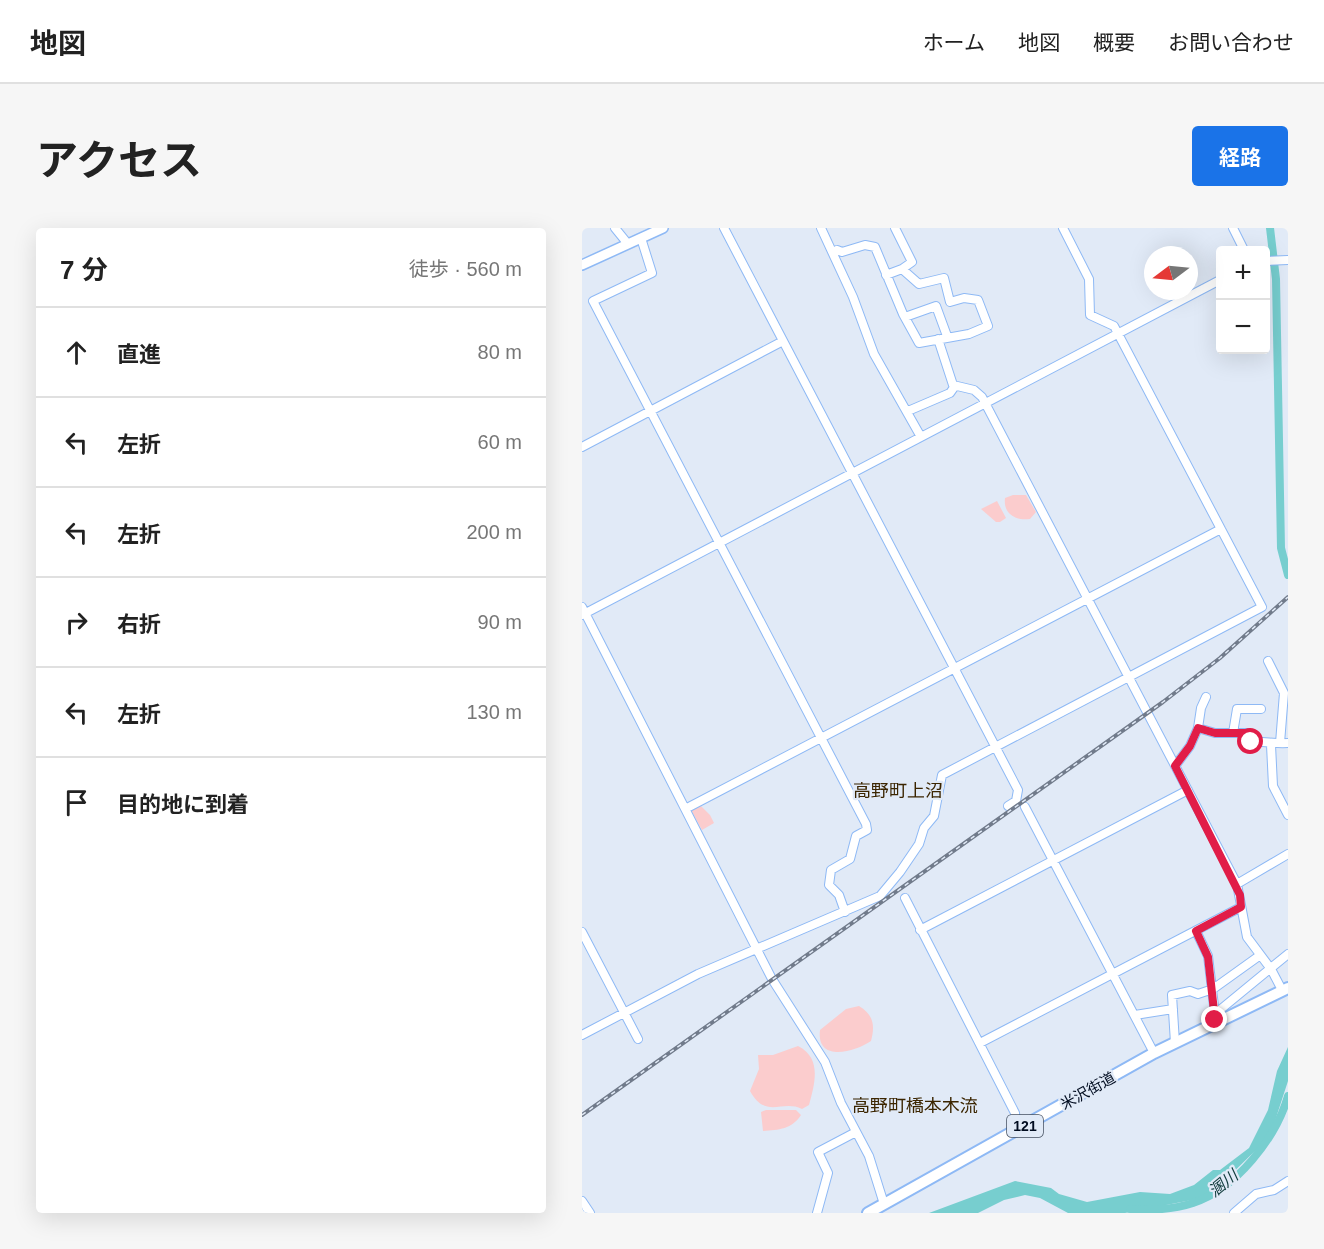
<!DOCTYPE html>
<html lang="ja">
<head>
<meta charset="utf-8">
<style>
	:root { --surface:#fff; --page:#f6f6f6; --text:#222; --muted:#767676; --line:#e0e0e0; --accent:#1a73e8 }
	body { margin:0; font-family:Helvetica,"Noto Sans JP",sans-serif; background:var(--page); color:var(--text) }
	.controls { position:absolute; right:18px; top:18px; display:grid; overflow:hidden; border-radius:6px; box-shadow:0 6px 24px #0002 }
	.controls button { width:54px; height:54px; display:grid; place-items:center; padding:0; border:0; border-bottom:2px solid var(--line); background:var(--surface); color:var(--text); font:30px sans-serif }
	.compass { position:absolute; left:562px; top:18px; width:54px; height:54px; border-radius:50%; background:var(--surface); box-shadow:0 6px 24px #0002; rotate:254deg }
	.stop { position:absolute; width:18px; height:18px; margin:-14px; border:4px solid #e11d48; border-radius:50%; background:#fff }
	.stop.end { background:#e11d48; border-color:#fff; box-shadow:0 2px 6px #0008 }
	.list { margin:0; padding:0; list-style:none }
	h2 { display:flex; justify-content:space-between; align-items:center; height:78px; margin:0; padding:0 24px; font-size:26px }
	h2 small { font-size:20px; font-weight:400; color:var(--muted) }
	.list li { display:grid; grid-template-columns:39px 1fr auto; gap:18px; align-items:center; box-sizing:border-box; height:90px; padding:0 24px; border-top:2px solid var(--line) }
	.list b { display:block; font-size:22px; white-space:nowrap }
	.list em { font-size:20px; font-style:normal; color:var(--muted) }
	.icon { flex:none; width:33px; height:33px; fill:none; stroke:currentColor; stroke-width:2; stroke-linecap:round; stroke-linejoin:round }
	.map { position:relative; flex:none; width:706px; height:985px; overflow:hidden; border-radius:6px }
	header { display:flex; align-items:center; gap:36px; box-sizing:border-box; height:84px; padding:0 30px; background:var(--surface); border-bottom:2px solid var(--line) }
	header strong { font-size:28px }
	nav { display:flex; gap:33px; margin-inline-start:auto; font-size:21px }
	.intro { display:flex; align-items:center; justify-content:space-between; box-sizing:border-box; height:144px; padding:0 36px }
	h1 { margin:0; font-size:42px }
	.button { padding:15px 27px; border-radius:6px; background:var(--accent); color:#fff; font-size:21px; font-weight:700 }
	main { display:flex; gap:36px; padding:0 36px }
	aside { flex:1; background:var(--surface); border-radius:6px; box-shadow:0 6px 24px #0002 }
	.map>svg:first-child { display:block }
</style>
</head>
<body>
<header>
<strong>地図</strong>
<nav><a>ホーム</a><a>地図</a><a>概要</a><a>お問い合わせ</a></nav>
</header>
<div class="intro"><h1>アクセス</h1><a class="button">経路</a></div>
<main>
<aside>
<h2>7 分<small>徒歩 · 560 m</small></h2>
<ul class="list">
<li><svg class="icon" aria-label="ahead" viewBox="0 0 24 24"><path d="M12 20V5M6 11l6-6 6 6"/></svg><div><b>直進</b></div><em>80 m</em></li>
<li><svg class="icon" aria-label="left" viewBox="0 0 24 24"><path d="M17 20v-9H6M10 6l-5 5 5 5"/></svg><div><b>左折</b></div><em>60 m</em></li>
<li><svg class="icon" aria-label="left" viewBox="0 0 24 24"><path d="M17 20v-9H6M10 6l-5 5 5 5"/></svg><div><b>左折</b></div><em>200 m</em></li>
<li><svg class="icon" aria-label="right" viewBox="0 0 24 24"><path d="M7 20v-9h11M14 6l5 5-5 5"/></svg><div><b>右折</b></div><em>90 m</em></li>
<li><svg class="icon" aria-label="left" viewBox="0 0 24 24"><path d="M17 20v-9H6M10 6l-5 5 5 5"/></svg><div><b>左折</b></div><em>130 m</em></li>
<li><svg class="icon" aria-label="arrive" viewBox="0 0 24 24"><path d="M6 21V4h12l-3 4 3 4H6"/></svg><div><b>目的地に到着</b></div></li>
</ul>
</aside>
<div class="map">
<svg width="706" height="985" viewBox="0 0 706 985">
	<rect width="100%" height="100%" fill="#e1eaf7"/>
	<path fill="#fbcccd" d="M431,267H444L454,284L448,291C434,293 421,286 423,270Z
		M415,273L424,290L418,294H414L399,281Z
		M119,578L128,587L132,595L120,602L109,582Z
		M277,778C292,787 293,798 289,813C273,824 234,835 238,802L264,781Z
		M216,818C240,830 233,855 227,877L220,881C200,871 184,892 168,863L177,841L176,827H191Z
		M184,882H214L219,887C210,901 197,902 181,903L179,884Z"/>
	<path fill="#77cecf" d="M706,819V853L690,902L675,921L634,961L615,971L543,985H486L458,970L443,967L422,972L396,985H347L433,953L469,960L477,966L505,974L558,964L588,966L612,957L631,942H638L667,920L686,882L695,843Z"/>
	<g fill="none" stroke-linecap="round" stroke-linejoin="round">
		<path stroke="#77cecf" stroke-width="8" d="M688,0L694,51L699,320L706,347
			M548,981C570,982 590,982 611,975C654,961 694,910 706,868"/>
		<g stroke="#8eb9f5" stroke-width="10">
			<path id="minor" d="M33,0L46,16
				M142,0L436,562L434,573L426,578
				M239,0L271,69L292,126L339,209
				M651,0L662,22
				M59,10L70,45L11,73L284,596L285,602L274,608L268,631L249,642L247,657L257,667L263,684
				M255,22L260,24L283,17L293,19L321,86L337,115L387,106L406,98L396,72L382,70L368,74L362,50L337,56L320,41
				M684,33L706,32
				M304,47L320,41L330,34L313,0
				M323,89L354,78L365,108
				M356,111L371,157L392,162L400,169L655,656L665,709L689,741L700,762
				M326,183L368,165L373,158
				M0,219L201,113
				M0,379L190,751L243,834L259,875L287,928L302,976
				M0,387L638,52
				M686,433L702,465L698,515
				M616,500L619,480L624,469
				M651,505L655,481H679
				M689,517L691,558L706,587
				M593,538L608,518L616,500L633,505H666L669,514C682,513 692,516 706,515
				M443,579L572,825
				M105,580L639,301
				M655,656L706,626
				M323,670L433,885L435,902
				M338,702L606,562
				M614,703L626,728L633,786
				M0,704L56,811
				M553,787L591,781
				M633,795V786L706,726
				M0,807L116,746L298,668L318,644L337,616L342,600L352,588L360,547L680,379L532,98L508,87L507,51L481,0
				M398,815L659,679
				M593,815L590,767L608,763L616,766L631,761L677,728
				M0,973L8,985
				M235,985L246,945L236,924L274,904
				M652,985L674,966L692,962L706,953"/>
		</g>
		<g stroke="#8eb9f5" stroke-width="12">
			<path id="major" d="M0,37L81,0"/>
		</g>
		<g stroke="#8eb9f5" stroke-width="14">
			<path id="highway" d="M286,985L572,825L706,760"/>
		</g>
		<use href="#minor" stroke="#fff" stroke-width="8"/>
		<use href="#major" stroke="#fff" stroke-width="9"/>
		<use href="#highway" stroke="#fff" stroke-width="10"/>
		<g stroke="#717b8b" stroke-width="4">
			<path id="rail" d="M0,887L581,474L638,430L706,369"/>
		</g>
		<use href="#rail" stroke="#e1eaf7" stroke-width="1.5" stroke-dasharray="4.5" stroke-linecap="butt"/>
	</g>
	<g fill="none" stroke-linecap="round" stroke-linejoin="round">
		<path stroke="#e11d48" stroke-width="8" d="M633,792L626,729L614,703L659,679L658,667L593,538L608,518L616,500L633,505H666L669,514"/>
	</g>
	<g text-anchor="middle" stroke-width="4.5" stroke-linejoin="round" paint-order="stroke">
		<rect fill="#e1eaf7" stroke="#444f60" stroke-width="1.5" x="425" y="887" width="36" height="22" rx="4.5"/>
		<g font-size="14" font-weight="bold" fill="#010c20">
			<text x="443" y="903">121</text>
		</g>
		<g font-size="15" fill="#010c20" stroke="#e1eaf7">
			<text transform="translate(506 863) rotate(-29)" y="5">米沢街道</text>
		</g>
		<g font-size="16" font-style="italic" fill="#0f3a3b" stroke="#e1eaf7">
			<text transform="translate(641 955) rotate(-39)" y="6">溷川</text>
		</g>
		<g font-size="18" fill="#3b2500" stroke="#e1eaf7">
			<text x="316" y="569">高野町上沼</text>
			<text x="333" y="884">高野町橋本木流</text>
		</g>
	</g>
</svg>
<div class="controls">
<button>+</button>
<button>−</button>
</div>
<svg class="compass" viewBox="-18 -18 36 36"><path d="M0-13l5 13h-10z" fill="#e53935"/><path d="M0 13l5-13h-10z" fill="#767676"/></svg>
<div class="stop" style="left:669px;top:514px"></div>
<div class="stop end" style="left:633px;top:792px"></div>
</div>
</main>
</body>
</html>
